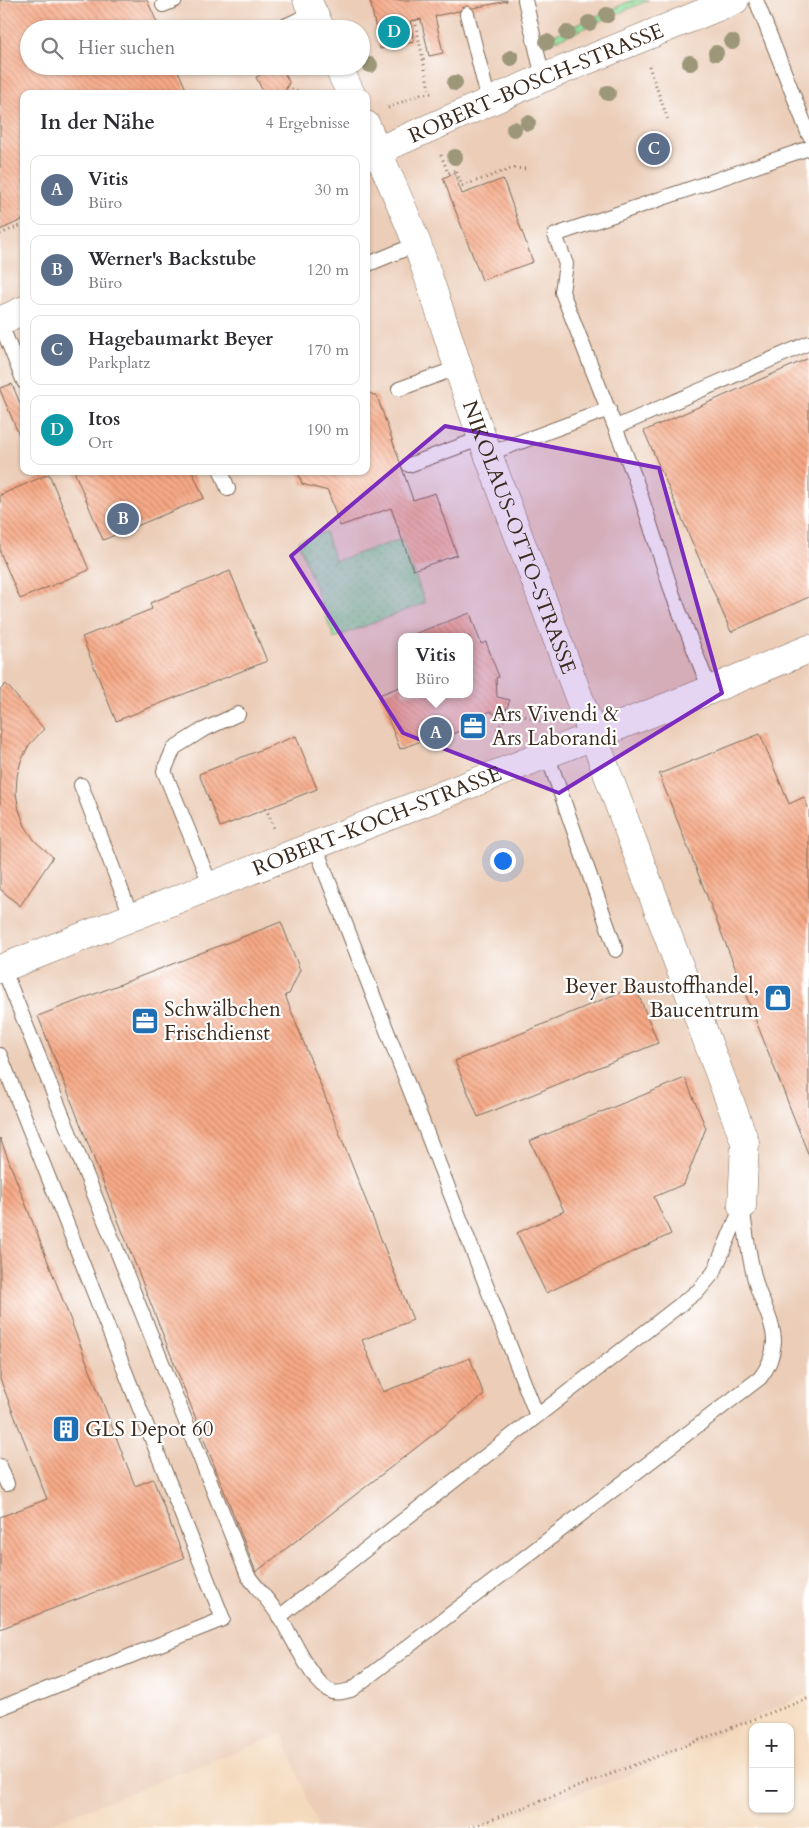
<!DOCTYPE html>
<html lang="de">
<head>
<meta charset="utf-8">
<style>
	:root { --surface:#fff; --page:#f2f2f3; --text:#2b2b33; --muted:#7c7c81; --line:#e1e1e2; --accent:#db2777 }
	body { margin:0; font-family:Cardo,serif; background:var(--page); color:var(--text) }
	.controls { position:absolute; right:15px; bottom:15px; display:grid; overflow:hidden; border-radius:10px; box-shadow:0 1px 4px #0004 }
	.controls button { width:45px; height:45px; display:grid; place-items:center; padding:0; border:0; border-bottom:1px solid var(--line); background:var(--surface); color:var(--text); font:25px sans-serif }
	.you { position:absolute; left:502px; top:860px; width:18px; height:18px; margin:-12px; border:4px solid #fff; border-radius:50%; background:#1a73e8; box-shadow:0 0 0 8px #1a73e833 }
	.badge { display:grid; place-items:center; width:32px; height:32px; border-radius:50%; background:var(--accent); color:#fff; font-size:16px; font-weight:700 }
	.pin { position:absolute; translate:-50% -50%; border:2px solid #fff; box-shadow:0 1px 5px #0006 }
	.popup { position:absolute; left:398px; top:633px; width:75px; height:65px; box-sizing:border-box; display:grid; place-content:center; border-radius:10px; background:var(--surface); filter:drop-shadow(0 1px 4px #0005); font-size:16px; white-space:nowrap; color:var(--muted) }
	.popup b { font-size:19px; color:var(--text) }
	.popup::after { content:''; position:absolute; left:50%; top:100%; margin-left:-10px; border:10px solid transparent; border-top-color:var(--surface) }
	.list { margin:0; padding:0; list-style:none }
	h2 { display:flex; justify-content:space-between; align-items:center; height:65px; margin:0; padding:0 20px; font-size:21px }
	h2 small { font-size:16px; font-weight:400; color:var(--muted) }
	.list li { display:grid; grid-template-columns:32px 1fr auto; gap:15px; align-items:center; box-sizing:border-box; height:70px; margin:0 10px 10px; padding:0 10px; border:1px solid var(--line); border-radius:10px }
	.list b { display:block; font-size:19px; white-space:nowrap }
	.list p { margin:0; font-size:16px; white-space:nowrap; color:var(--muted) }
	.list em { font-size:16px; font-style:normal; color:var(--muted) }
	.icon { flex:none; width:28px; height:28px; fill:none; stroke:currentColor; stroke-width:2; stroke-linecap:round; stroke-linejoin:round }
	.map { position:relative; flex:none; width:809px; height:1828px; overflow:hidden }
	.search { position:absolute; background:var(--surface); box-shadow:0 1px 4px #0004; left:20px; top:20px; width:350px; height:55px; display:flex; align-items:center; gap:12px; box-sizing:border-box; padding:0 18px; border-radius:28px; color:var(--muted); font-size:19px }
	.panel { position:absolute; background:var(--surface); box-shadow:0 1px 4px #0004; left:20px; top:90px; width:350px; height:385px; border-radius:10px }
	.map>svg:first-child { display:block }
</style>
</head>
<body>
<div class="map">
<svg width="809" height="1828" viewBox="0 0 809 1828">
	<defs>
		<pattern id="grass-dots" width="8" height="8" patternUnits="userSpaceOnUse" patternTransform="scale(1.25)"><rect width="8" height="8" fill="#91de9b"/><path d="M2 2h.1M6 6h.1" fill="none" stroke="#7ebf85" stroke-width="1.8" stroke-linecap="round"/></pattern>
		<pattern id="building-back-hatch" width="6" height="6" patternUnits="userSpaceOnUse" patternTransform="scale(1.25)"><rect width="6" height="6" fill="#f7a986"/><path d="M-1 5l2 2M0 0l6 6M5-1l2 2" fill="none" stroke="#c98a6d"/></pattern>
	</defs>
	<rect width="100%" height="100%" fill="#fff"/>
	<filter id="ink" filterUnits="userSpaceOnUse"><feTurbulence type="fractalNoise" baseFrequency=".02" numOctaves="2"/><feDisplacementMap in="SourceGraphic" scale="10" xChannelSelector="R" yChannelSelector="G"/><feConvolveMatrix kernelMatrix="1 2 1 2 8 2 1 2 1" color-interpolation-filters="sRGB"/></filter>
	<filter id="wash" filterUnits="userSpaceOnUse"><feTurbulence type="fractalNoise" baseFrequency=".0096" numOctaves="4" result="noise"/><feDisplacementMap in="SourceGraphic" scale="20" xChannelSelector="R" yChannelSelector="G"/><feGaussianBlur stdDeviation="1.12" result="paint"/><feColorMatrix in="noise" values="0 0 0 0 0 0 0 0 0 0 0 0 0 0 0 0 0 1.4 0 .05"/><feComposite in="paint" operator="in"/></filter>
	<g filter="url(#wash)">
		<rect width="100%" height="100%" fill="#f4dabd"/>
		<path fill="#ebcdb8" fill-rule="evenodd" d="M0,0H809V1693L622,1778L476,1828H318L283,1734L38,1828H0ZM29,29H361V66H29ZM24,94H366V471H24ZM402,637H470V694H402Z"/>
		<path fill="url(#grass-dots)" stroke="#66845c" d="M633,0H649L545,45L542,40Z
			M325,532L335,561L402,539L425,603L334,638L298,541Z"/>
		<g id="blocks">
			<path fill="url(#building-back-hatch)" d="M0,0H147L160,29H29V66H176L188,94H24V219L0,230Z
				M370,0H507V1L435,16L443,53L429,56L421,19L410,21L414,42L380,49Z
				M279,66H281L289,82L285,92L264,94L256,77Z
				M454,173L462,194L503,179L533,262L482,280L443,178Z
				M809,358V597L731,632L644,431Z
				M12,384L24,413V433L19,435L0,390V388Z
				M366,392L377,396L413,500L435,493L457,555L413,570L391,508L340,526L328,491L302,484L298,471H366Z
				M74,471H192L204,498L103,540Z
				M49,474L89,570L20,599L0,552V495Z
				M230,571L267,661L116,721L82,637L152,609L150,603Z
				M470,613L481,644L486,642L499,677L496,678L497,697L510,700L506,710L501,718L490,711L476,720L478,724L436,740L434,736L400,749L379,695L402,686V694H470V637H415L414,634Z
				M6,684L44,729L29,745L21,761L17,776L16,793L19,810L25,826L35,841L53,857L20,906L0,889V690Z
				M760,734L789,804L804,797L809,810V1156L659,774Z
				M296,736L317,789L220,827L199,774Z
				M281,922L300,970L289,994L285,995L413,1320L362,1340L383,1392L470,1358L484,1395L256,1572L38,1016Z
				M635,986L658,1043L478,1117L455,1061Z
				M685,1078L706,1128L684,1184L654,1197L671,1234L546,1293L517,1233L564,1211L530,1141Z
				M0,1138L135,1486L153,1479L184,1558L0,1629V1517L47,1499L0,1379Z"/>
		</g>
	</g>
	<g filter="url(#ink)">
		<use href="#blocks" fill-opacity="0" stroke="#7c6856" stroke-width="1"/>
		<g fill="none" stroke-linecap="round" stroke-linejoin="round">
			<g stroke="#7c6856" stroke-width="16">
				<path id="service" d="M525,0L543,78
					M756,0L809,135
					M163,5L175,0
					M467,14L489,102
					M278,29L313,13
					M366,265L417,244
					M0,322L24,382
					M399,389L457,368
					M616,427L809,343
					M488,454L609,409
					M409,465L482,438
					M221,471L228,489
					M710,690L673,595L635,478L562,292L566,264L555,235L809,148
					M547,754L616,950
					M81,785L132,918
					M315,846L537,1416
					M211,886L164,771L174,748L201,731L238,714
					M3,968L248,1576C258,1589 270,1602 279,1616C292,1635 312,1684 332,1692C339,1694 345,1691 351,1690L760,1378C768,1368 773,1356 774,1342C774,1323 763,1305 757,1287C749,1261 746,1233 742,1206
					M0,1055L223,1619L0,1708
					M0,1466L7,1484
					M279,1617L699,1290L714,1272L742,1206"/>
			</g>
			<g stroke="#7c6856" stroke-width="29">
				<g id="minor">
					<path d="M307,0L321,29"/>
					<path d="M338,66L351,94"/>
					<path id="s1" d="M366,125C383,165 402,204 417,244C440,308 459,374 482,438L745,1142L742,1206"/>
					<path id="s2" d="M366,156L543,78L735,0"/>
					<path d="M0,321L24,310"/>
					<path id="s3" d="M0,969L710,690L809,649"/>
				</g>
			</g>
			<path stroke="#7c6856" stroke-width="3" stroke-dasharray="1 4" stroke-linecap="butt" d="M415,20L429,89
				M649,66L668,120
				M287,87L304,94
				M388,108L421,94L434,93
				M441,155L448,173L456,170L462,186L513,168L529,169
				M0,234L24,224
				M506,710L545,723
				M501,743L496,731L510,711
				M266,808L275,831
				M470,1828L809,1698"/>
			<use href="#service" stroke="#fff" stroke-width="14"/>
			<use href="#minor" stroke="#fff" stroke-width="28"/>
		</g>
		<g fill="#9d977a">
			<circle cx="607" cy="15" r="8"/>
			<circle cx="589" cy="23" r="8"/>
			<circle cx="567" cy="33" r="8"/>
			<circle cx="547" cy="42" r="8"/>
			<circle cx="732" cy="42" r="8"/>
			<circle cx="716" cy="53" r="8"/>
			<circle cx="511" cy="58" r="8"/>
			<circle cx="690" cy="63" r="8"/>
			<circle cx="370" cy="65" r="8"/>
			<circle cx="455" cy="83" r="8"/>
			<circle cx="608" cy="93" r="8"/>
			<circle cx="528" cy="123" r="8"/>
			<circle cx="514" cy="129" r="8"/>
			<circle cx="455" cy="157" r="8"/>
		</g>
	</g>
	<path fill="#7b2cbf" fill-opacity="0.2" stroke="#7b2cbf" stroke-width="4" stroke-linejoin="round" d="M445,426L659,468L722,693L559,793L403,733L291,556Z"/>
	<defs>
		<g id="office-square" transform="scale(1.4375)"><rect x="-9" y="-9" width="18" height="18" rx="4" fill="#1f6fb2" stroke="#fff"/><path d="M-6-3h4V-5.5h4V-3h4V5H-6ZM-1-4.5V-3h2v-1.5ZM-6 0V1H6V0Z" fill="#fff"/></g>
		<g id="shop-square" transform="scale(1.4375)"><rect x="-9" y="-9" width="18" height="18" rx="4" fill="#1f6fb2" stroke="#fff"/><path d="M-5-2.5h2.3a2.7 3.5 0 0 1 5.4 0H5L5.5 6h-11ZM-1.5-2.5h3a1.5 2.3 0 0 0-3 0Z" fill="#fff"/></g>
		<g id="building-square" transform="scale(1.4375)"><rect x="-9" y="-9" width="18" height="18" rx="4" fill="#1f6fb2" stroke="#fff"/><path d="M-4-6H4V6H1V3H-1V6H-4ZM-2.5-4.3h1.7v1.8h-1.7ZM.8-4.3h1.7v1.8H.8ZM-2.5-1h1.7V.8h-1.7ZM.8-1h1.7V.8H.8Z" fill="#fff"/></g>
	</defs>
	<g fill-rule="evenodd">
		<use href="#office-square" x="473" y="726"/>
		<use href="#shop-square" x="778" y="998"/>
		<use href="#office-square" x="145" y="1021"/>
		<use href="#building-square" x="66" y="1429"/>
	</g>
	<g text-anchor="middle" stroke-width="4.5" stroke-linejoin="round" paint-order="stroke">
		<g font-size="21" fill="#3b2a1e" stroke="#fff">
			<text dy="7" stroke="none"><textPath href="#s2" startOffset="185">ROBERT-BOSCH-STRASSE</textPath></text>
			<text dy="7" stroke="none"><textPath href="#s1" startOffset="440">NIKOLAUS-OTTO-STRASSE</textPath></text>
			<text dy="7" stroke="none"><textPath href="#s3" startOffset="405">ROBERT-KOCH-STRASSE</textPath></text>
		</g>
		<g font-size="21" fill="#3b2a1e" stroke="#fff" text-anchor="start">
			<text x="492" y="721">Ars Vivendi &amp;<tspan x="492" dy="24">Ars Laborandi</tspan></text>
			<text x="759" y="993" text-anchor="end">Beyer Baustoffhandel,<tspan x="759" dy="24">Baucentrum</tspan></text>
			<text x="164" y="1016">Schwälbchen<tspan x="164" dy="24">Frischdienst</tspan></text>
			<text x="85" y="1436">GLS Depot 60</text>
		</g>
	</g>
</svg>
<div class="controls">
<button>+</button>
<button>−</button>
</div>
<div class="you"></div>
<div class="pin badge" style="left:436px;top:733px;background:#5c6f8a">A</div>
<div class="popup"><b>Vitis</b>Büro</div>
<div class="pin badge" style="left:123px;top:519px;background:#5c6f8a">B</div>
<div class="pin badge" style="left:654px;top:149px;background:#5c6f8a">C</div>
<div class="pin badge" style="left:394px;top:32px;background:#0f9aa8">D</div>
<div class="search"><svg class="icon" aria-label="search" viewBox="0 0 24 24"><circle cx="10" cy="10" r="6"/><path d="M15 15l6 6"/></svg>Hier suchen</div>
<section class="panel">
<h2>In der Nähe<small>4 Ergebnisse</small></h2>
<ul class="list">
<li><span class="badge" style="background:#5c6f8a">A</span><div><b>Vitis</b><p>Büro</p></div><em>30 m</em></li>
<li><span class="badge" style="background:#5c6f8a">B</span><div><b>Werner's Backstube</b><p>Büro</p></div><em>120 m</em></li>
<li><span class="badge" style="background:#5c6f8a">C</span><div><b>Hagebaumarkt Beyer</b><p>Parkplatz</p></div><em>170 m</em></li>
<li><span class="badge" style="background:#0f9aa8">D</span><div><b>Itos</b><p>Ort</p></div><em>190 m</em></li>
</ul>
</section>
</div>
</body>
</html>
